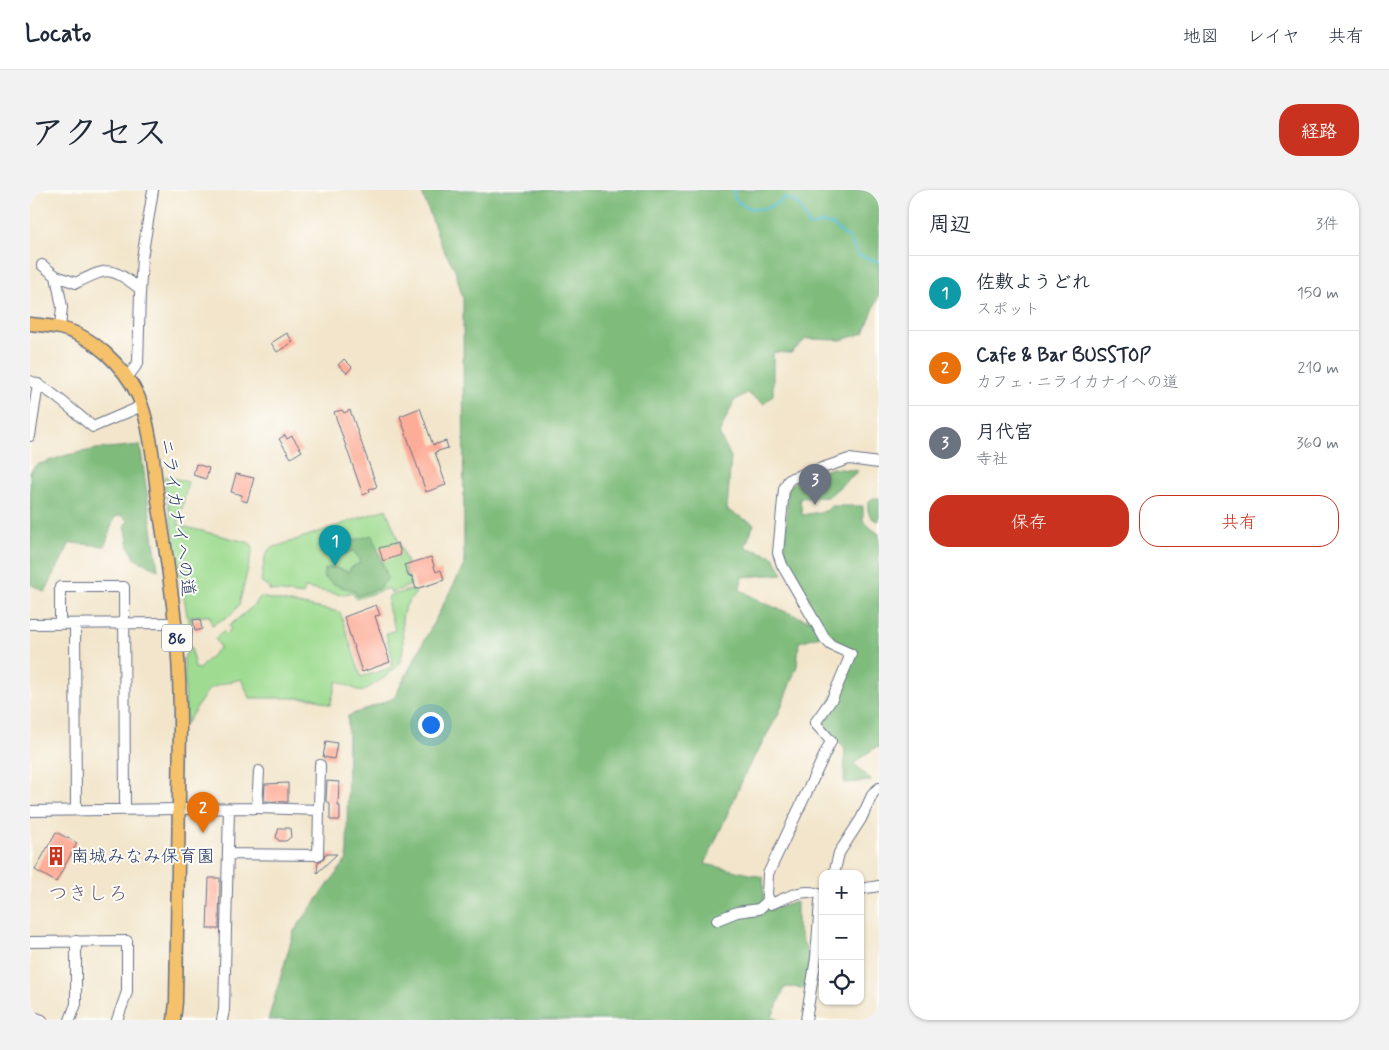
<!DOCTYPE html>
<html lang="ja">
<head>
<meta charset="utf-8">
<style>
	:root { --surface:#fff; --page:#f2f2f3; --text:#1f2937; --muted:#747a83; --line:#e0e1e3; --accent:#c8321e }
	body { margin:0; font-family:Mynerve,"Klee One",sans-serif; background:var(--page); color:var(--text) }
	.controls { position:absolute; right:15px; bottom:15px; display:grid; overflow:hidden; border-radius:10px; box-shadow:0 1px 4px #0004 }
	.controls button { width:45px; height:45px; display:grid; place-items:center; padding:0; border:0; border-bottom:1px solid var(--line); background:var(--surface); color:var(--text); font:25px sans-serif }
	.you { position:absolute; left:400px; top:534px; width:18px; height:18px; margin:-12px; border:4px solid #fff; border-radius:50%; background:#1a73e8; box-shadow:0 0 0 8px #1a73e833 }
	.badge { display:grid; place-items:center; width:32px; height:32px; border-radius:50%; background:var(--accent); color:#fff; font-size:16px; font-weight:700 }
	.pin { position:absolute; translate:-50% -41px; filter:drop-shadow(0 1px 2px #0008) }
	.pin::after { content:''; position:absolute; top:26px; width:18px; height:15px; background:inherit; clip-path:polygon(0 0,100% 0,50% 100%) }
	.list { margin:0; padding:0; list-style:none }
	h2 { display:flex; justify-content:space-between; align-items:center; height:65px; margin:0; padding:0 20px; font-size:21px }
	h2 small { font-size:16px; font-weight:400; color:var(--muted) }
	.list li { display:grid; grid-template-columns:32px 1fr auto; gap:15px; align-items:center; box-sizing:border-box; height:75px; padding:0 20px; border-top:1px solid var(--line) }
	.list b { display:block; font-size:19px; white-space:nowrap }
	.list p { margin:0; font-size:16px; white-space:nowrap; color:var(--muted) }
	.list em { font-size:16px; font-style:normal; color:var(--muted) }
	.actions { display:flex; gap:10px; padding:15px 20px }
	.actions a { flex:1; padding:11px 0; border:1px solid var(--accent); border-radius:20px; text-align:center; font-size:18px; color:var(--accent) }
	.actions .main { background:var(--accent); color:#fff }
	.icon { flex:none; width:28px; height:28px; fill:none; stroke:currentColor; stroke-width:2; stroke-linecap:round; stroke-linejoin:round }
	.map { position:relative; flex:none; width:849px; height:830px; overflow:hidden; border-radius:20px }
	header { display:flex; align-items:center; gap:30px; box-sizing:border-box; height:70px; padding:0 25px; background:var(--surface); border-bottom:1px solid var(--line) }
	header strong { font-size:24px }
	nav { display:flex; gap:28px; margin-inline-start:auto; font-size:18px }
	.intro { display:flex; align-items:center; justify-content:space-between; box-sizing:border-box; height:120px; padding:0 30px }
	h1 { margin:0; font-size:35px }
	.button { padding:12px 22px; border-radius:20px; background:var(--accent); color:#fff; font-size:18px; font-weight:700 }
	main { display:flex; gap:30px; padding:0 30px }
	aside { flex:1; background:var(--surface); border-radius:20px; box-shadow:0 1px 4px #0004 }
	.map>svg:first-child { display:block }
</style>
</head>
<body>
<header>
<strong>Locato</strong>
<nav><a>地図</a><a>レイヤ</a><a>共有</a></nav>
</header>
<div class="intro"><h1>アクセス</h1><a class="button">経路</a></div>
<main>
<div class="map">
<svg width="849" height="830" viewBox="0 0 849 830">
	<rect width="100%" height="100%" fill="#fdfcf7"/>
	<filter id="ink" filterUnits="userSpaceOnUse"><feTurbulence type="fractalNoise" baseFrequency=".02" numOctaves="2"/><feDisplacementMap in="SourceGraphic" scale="10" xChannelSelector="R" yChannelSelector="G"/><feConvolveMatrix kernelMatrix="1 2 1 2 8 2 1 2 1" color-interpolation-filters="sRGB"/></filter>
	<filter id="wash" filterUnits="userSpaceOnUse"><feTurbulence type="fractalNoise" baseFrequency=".0096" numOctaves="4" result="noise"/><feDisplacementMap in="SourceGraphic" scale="20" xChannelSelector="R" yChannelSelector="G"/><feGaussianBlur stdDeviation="1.12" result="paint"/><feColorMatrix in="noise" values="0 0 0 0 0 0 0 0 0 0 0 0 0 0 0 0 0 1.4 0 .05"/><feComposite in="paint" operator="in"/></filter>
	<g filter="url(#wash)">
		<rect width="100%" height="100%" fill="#f2e5cb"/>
		<path fill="#9fdc91" stroke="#5d8678" d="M135,286L158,292L148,335L220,353L223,358L209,415L201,425L182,435L180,426H161L162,442H160L134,290Z
			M356,319L377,373L374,375L376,382L375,386L378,385L381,395L361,403L359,398L326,409L322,402L312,405L275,398L273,405L239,400V397L234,395L231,391L235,367L239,359Z
			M380,400L384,401L386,403C381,409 375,415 373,423C369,439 378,457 369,473C363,484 342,495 332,502L307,491L300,515L284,508H220L211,489L189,495L178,500L156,534L154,468L159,458L161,457L165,478L169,479L190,457L185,448L193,441L196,444L201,439L199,436L221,418L230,407L310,422L331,487L360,478L363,470L356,444L365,440C363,430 355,416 359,406Z"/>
		<path fill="#7fbc7b" stroke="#4d766c" d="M391,0H849V105L834,143L811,150L776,149L761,163L743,162V205L734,214L717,203L704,211L689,244L701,267L697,320L724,334L715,357L743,366L753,384L712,387L710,400L734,413L779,431L754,366L758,298L768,289L802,278L828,281L798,307L770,308L772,325L796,321L801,316H833V330L842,339L849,344V558L846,557L824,573L842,591L814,593L815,558L789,533L825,462L803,451L797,444L769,452L767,476L748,525L718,578L675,674L733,687L734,708L740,720L767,712V737L780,768L775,798L755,797L742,827L748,830H238L264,741L317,669L318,526L364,508L434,375L433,109L425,79L412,57Z
			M110,255L128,380L105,369L99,357L95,334L99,331L90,325L84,328L75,356L40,353L15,402L0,394V282L6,275L37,265L67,259Z
			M843,308H849V331C839,330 837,321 838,312Z
			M342,345L356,382L357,389L350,398L327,406L324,400C312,398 302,395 293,386L295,379L304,377L319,382L320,378L330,373V369L323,361L306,366L302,355L301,346H314L318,352Z"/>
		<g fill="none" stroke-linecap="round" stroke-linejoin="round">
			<path stroke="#54bdd1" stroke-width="2.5" d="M704,0V8C719,23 738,22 754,8C772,11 773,22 779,37L792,33L802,35L821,50L828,65L849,72"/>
		</g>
		<g id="blocks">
			<path fill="#fdac97" d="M257,143L263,152L247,162L241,153Z
				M314,169L322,177L317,183L308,175Z
				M390,218L403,255L416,251L418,258L405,262L416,295L396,302L370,226Z
				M312,220L314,223L320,220L347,297L339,299L340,302L333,305L304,222Z
				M255,245L257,249L262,246L272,261L261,268L249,249Z
				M166,274L179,278L176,289L163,285Z
				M206,284L224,288L217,312L211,310L212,305L201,302Z
				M368,353L371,365L353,371L349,358Z
				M401,367L406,382L411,380L414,390L386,399L382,386L379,387L374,375Z
				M346,415L350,425L345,426L360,472L332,482L314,427Z
				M170,429L172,439L165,441L163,430Z
				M296,551L307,553L304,569L293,567Z
				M297,591L309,592L308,616H310V630H300V613L296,611Z
				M258,593V612L234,611L235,594Z
				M249,638H260L261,647L256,651H249L246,647Z
				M26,642L47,653L26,692L5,680Z
				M295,664H307L287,683L288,672L294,669Z
				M179,688H190L189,739H177Z"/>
		</g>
	</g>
	<g filter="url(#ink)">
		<use href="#blocks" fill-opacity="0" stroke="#666f84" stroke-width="1"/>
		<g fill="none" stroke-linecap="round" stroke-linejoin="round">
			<g stroke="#666f84" stroke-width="12">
				<path id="minor" d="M12,75L26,86
					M30,138L32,117L26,86L46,93C79,77 80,76 110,99
					M97,188L108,173L110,104L112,68L123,0
					M0,191C21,199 45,223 63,237L105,219L111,214
					M0,246L8,194
					M30,433V397H94L95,619
					M0,434L145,433
					M45,434L46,620
					M227,618L229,581
					M0,621L227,618L289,620
					M198,664L288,665L290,575
					M804,684L809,663L831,629L843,603L849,598
					M830,699L849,696
					M793,706C776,696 758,707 741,714L737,705L738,684L801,551L785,533L802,509L821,464L801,455L795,449L752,375L748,363L754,299L758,291L762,288L819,269L849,273
					M687,730L707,722L729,719L739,710
					M0,752L97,751V802L87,830
					M0,826L12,830
					M40,830L46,814V751
					M192,830L194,820L199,619
					M776,830L786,768L790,711L793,709"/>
			</g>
			<g stroke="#666f84" stroke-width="15">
				<path id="major" d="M0,134C10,135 20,136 30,138C62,145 94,176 108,206C121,235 124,278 128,310C135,357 143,405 147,453C149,480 150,508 150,536L146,812L144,830"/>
			</g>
			<use href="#minor" stroke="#fff" stroke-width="10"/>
			<use href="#major" stroke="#f5c16b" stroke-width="12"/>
		</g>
	</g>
	<defs>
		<g id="building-bare" transform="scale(1.5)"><path d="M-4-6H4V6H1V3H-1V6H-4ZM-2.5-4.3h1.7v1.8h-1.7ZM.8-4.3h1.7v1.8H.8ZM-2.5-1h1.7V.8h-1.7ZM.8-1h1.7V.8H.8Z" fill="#c8321e" stroke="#fdfcf7" stroke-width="2.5" paint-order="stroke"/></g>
	</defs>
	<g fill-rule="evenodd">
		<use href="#building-bare" x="26" y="666"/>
	</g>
	<g text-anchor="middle" stroke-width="4" stroke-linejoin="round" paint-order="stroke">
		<rect fill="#fdfcf7" stroke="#5f6c8c" stroke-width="1" x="132" y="434.5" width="30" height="27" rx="4"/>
		<g font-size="16" font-weight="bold" fill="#1b2f5e">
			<text x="147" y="454">86</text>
		</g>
		<g font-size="18" fill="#1b2f5e" stroke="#fdfcf7">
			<text transform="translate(148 327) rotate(82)" y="6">ニライカナイへの道</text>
		</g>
		<g font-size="18" fill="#1b2f5e" stroke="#fdfcf7" text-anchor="start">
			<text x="41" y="672">南城みなみ保育園</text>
		</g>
		<g font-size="20" fill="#6a5b72" stroke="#fdfcf7">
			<text x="58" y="710">つきしろ</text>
		</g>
	</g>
</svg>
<div class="controls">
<button>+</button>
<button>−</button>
<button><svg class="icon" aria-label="locate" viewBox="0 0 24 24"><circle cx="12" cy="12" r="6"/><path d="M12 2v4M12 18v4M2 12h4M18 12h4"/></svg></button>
</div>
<div class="you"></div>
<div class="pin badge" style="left:305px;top:376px;background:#0f9aa8">1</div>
<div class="pin badge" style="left:173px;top:643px;background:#e8710a">2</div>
<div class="pin badge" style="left:785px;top:315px;background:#6b7280">3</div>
</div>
<aside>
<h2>周辺<small>3件</small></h2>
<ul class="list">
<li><span class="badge" style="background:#0f9aa8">1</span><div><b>佐敷ようどれ</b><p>スポット</p></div><em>150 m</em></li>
<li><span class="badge" style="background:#e8710a">2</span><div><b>Cafe &amp; Bar BUSSTOP</b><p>カフェ · ニライカナイへの道</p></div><em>210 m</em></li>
<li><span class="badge" style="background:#6b7280">3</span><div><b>月代宮</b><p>寺社</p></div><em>360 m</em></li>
</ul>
<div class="actions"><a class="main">保存</a><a>共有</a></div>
</aside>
</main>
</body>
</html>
